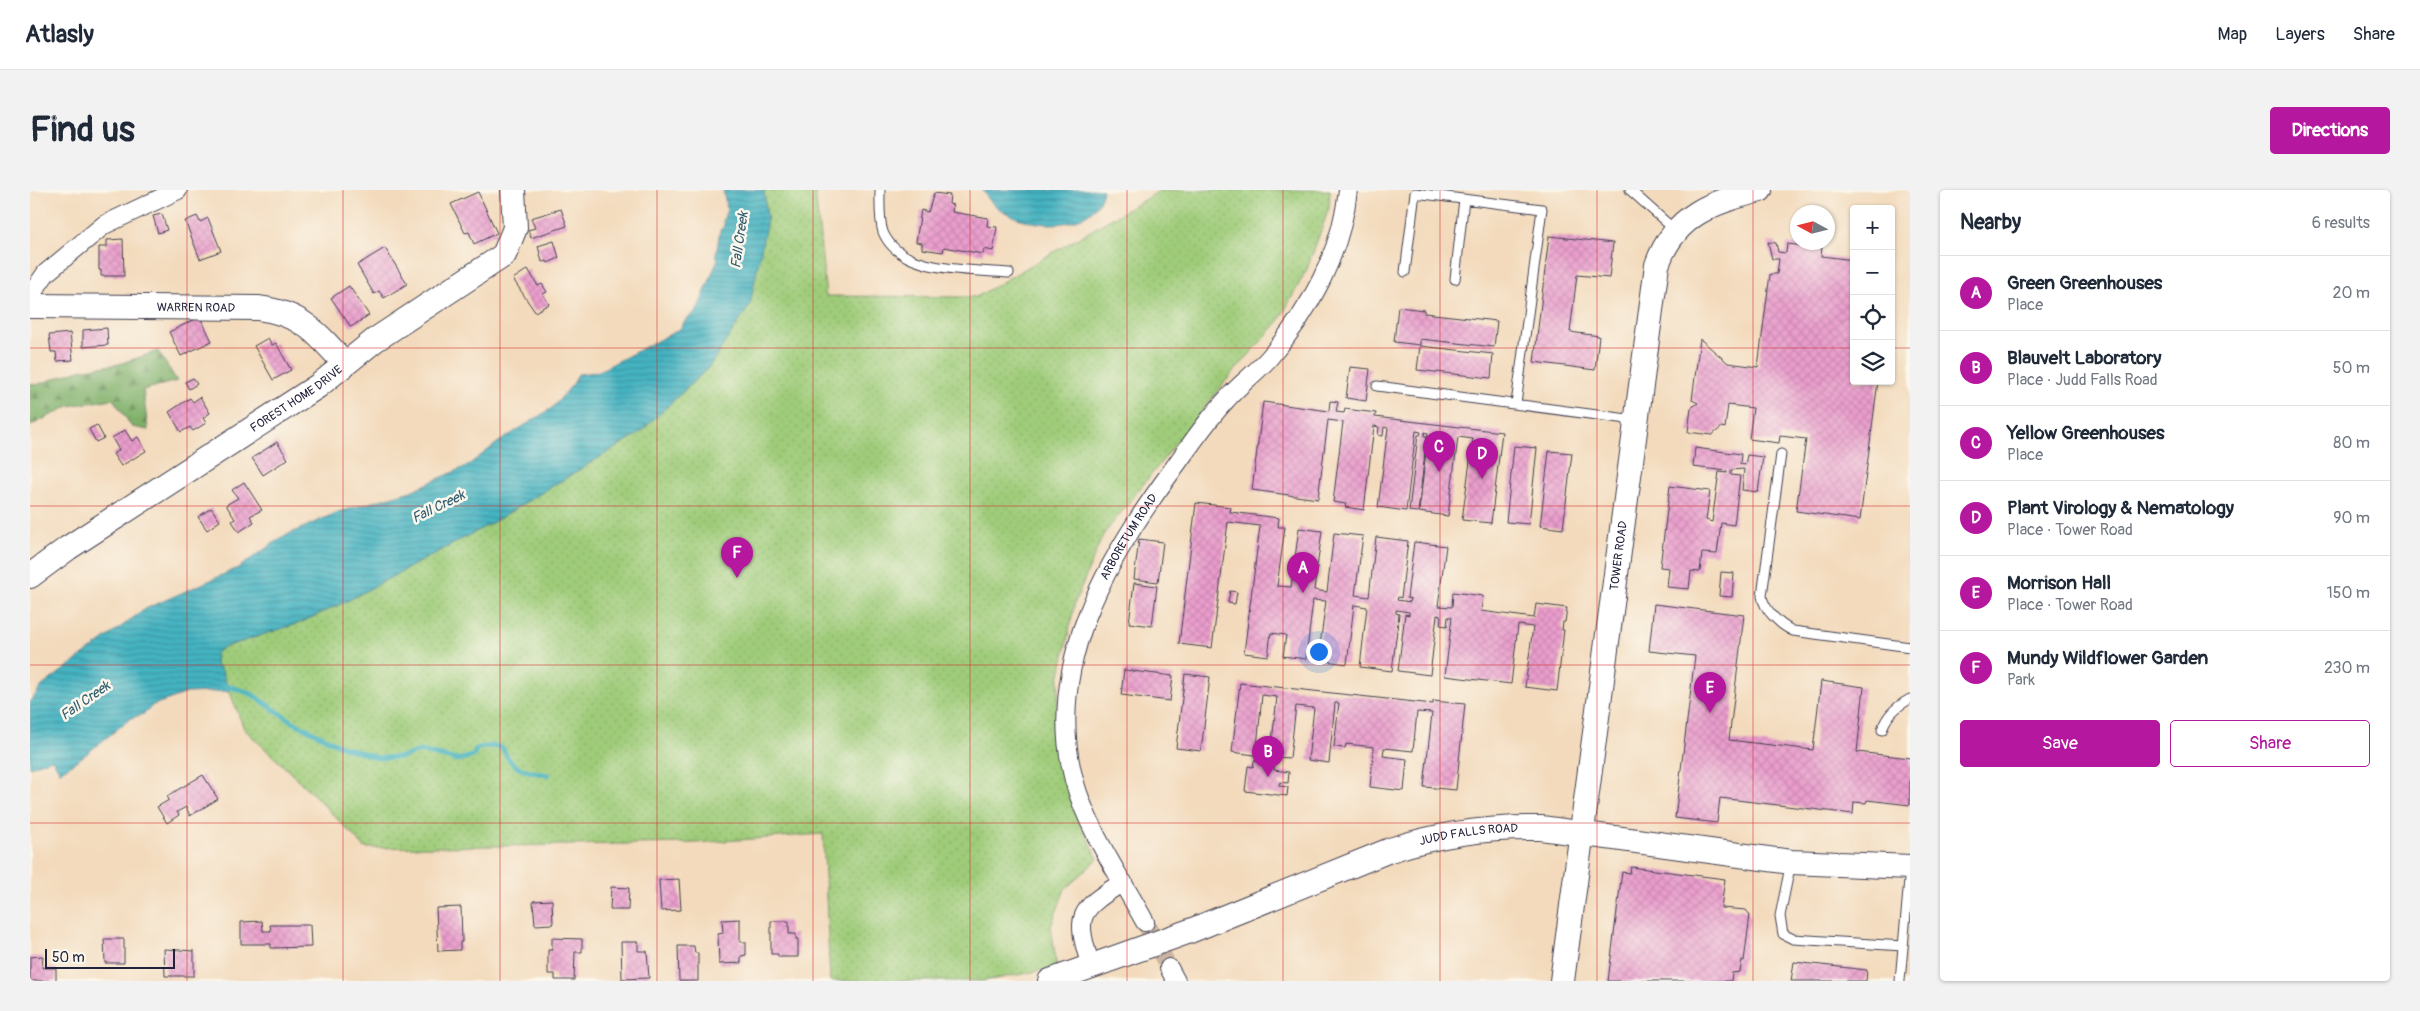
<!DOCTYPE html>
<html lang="en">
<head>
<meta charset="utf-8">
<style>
	:root { --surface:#fff; --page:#f2f2f3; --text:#1f2937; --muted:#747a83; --line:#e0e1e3; --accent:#b5179e }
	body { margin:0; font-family:Pangolin,sans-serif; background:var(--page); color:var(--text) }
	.controls { position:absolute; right:15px; top:15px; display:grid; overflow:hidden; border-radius:5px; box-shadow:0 1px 4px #0004 }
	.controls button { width:45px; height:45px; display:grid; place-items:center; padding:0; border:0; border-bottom:1px solid var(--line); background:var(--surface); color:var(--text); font:25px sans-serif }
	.compass { position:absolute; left:1760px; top:15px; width:45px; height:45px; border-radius:50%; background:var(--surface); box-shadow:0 1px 4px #0004; rotate:277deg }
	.scale { position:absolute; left:15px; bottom:12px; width:130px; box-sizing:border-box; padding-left:5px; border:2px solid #22223b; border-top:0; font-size:14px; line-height:18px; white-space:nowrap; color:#22223b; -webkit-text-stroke:4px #fbf7ec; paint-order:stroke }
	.you { position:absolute; left:1288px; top:461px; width:18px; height:18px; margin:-12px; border:4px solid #fff; border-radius:50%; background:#1a73e8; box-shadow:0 0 0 8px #1a73e833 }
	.badge { display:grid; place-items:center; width:32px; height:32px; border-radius:50%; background:var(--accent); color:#fff; font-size:16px; font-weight:700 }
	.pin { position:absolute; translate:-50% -41px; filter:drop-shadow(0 1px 2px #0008) }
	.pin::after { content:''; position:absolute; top:26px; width:18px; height:15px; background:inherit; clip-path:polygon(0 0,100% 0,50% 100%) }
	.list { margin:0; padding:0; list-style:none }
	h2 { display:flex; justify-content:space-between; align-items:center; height:65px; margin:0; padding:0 20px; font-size:21px }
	h2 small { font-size:16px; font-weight:400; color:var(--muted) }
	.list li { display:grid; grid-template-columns:32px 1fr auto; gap:15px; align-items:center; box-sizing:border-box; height:75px; padding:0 20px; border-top:1px solid var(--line) }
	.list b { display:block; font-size:19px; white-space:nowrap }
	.list p { margin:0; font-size:16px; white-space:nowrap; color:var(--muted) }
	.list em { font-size:16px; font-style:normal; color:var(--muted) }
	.actions { display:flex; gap:10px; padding:15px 20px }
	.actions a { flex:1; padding:11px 0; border:1px solid var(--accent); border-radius:5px; text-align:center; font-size:18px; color:var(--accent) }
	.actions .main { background:var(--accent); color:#fff }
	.icon { flex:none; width:28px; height:28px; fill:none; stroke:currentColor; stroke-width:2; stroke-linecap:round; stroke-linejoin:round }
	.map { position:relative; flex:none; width:1880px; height:791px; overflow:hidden; border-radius:5px }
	header { display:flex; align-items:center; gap:30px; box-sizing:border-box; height:70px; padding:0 25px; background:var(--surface); border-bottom:1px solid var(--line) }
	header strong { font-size:24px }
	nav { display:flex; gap:28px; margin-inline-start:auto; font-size:18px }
	.intro { display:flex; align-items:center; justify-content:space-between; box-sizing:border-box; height:120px; padding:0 30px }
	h1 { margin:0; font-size:35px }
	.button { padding:12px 22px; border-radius:5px; background:var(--accent); color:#fff; font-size:18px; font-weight:700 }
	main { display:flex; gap:30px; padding:0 30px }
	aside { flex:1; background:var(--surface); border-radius:5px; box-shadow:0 1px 4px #0004 }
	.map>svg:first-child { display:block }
</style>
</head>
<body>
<header>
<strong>Atlasly</strong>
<nav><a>Map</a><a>Layers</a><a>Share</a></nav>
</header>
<div class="intro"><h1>Find us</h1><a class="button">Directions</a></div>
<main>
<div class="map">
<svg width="1880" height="791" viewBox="0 0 1880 791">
	<defs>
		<pattern id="grass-dots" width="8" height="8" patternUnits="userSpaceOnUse" patternTransform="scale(1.25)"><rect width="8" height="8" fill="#9fcc79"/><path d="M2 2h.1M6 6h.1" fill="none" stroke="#89af6a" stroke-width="1.8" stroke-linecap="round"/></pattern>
		<pattern id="forest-firs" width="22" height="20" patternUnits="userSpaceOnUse" patternTransform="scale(1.25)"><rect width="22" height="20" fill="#7fb069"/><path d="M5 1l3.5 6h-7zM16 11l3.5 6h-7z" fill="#688f58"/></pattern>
		<pattern id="water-rules" width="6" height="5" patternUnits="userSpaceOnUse" patternTransform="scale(1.25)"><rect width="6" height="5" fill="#45b3c1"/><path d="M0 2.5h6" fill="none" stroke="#39919e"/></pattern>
		<pattern id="building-cross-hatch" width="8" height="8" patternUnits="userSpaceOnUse" patternTransform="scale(1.25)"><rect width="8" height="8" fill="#ea9dcc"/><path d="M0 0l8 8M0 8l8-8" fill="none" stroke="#c887b0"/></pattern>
	</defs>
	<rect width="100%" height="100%" fill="#fbf7ec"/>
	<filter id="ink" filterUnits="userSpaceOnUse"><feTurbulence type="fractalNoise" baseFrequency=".02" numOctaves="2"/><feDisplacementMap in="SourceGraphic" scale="10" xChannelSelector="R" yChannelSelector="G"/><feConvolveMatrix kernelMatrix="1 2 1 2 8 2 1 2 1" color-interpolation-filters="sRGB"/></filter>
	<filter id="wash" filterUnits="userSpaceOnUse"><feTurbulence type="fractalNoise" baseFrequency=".0096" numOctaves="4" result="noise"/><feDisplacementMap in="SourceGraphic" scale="20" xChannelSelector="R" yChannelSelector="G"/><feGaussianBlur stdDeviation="1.12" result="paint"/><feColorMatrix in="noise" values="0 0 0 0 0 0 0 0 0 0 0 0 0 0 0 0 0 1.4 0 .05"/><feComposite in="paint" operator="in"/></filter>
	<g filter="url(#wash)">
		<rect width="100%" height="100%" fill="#f3dabc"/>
		<path fill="url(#grass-dots)" stroke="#60775a" d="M734,0H785L796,106L946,107L1131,0H1300L1299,18L1277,79L1249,131L1195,192L1073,345L1045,412L1029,489L1026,547L1044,619L1068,669L1035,699L1021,736L1027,778L953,791H800L793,644L666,653L335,658L285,606L214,539L191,479L185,475L186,463L192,458L272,432L317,411L460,334L608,244L679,176L737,30Z"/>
		<path fill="url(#forest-firs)" stroke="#506952" d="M128,161L147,191L113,200L118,240L102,237L83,209L39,216L0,236V193L6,195L49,180L89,174Z"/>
		<path fill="url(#water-rules)" stroke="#346a7e" d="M693,0H734L737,30L720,115L679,177L608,244L460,334L317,411L272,432L192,458L186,463L185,474L191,479L199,501L157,503L123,515L114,524L101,528L55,565L30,582L22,569L0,577V512L12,496L115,419L208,378L252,347L308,322L381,301L437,276L470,251L522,218L543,194L548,184L567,182L650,139L655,131L667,121L688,69L686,65L690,40L694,36L693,31L697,19Z
			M953,0H1073C1064,51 970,39 953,0Z"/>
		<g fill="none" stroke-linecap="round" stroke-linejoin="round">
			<path stroke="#45b3c1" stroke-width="5" d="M191,494L220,503L263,532L313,557L348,568L372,567L390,561L427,570L443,566L446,559C453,556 468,555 473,559C483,582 496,580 518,585"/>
		</g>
		<g id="blocks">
			<path fill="url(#building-cross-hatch)" d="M448,2L467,43L444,54L439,42L435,43L421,14Z
				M904,3L920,5L919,14L923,15L922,22L958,28L957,36L967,37L963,61L954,59L953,64L914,57L913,62L892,59V53L886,52L891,20L898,22Z
				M531,19L537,36L501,48L498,40L505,38L501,28Z
				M132,24L137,40L128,43L123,26Z
				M167,26L170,32L178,28L191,61L170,69L155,31Z
				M1519,46L1583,53L1579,88L1547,85L1540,142L1569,146L1565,180L1504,172Z
				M93,49L94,86H71V80H69V57H77V50Z
				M524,51L529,68L518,73L517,71L512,72L508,56Z
				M1738,52L1746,53L1748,62L1756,63L1757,54L1792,58L1791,66L1824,70V191H1848L1830,330L1766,321L1776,249L1750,246L1749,253L1719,249L1723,218L1698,215L1695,238L1692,237L1682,245L1658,242L1661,218L1668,213L1662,210L1670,149L1698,173L1728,177L1740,84H1747L1749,69H1742Z
				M355,58L377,94L354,108L349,101L344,104L327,75Z
				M498,79L508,96L512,94L517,102L513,104L519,114L505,122L483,89Z
				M319,96L339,125L321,137L301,108Z
				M1368,117L1394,120V123L1467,131L1464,157L1390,149V155L1364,152Z
				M170,127L182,151L151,166L139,142Z
				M77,138L78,155L53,157V140Z
				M40,143L43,170L27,171L26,162H21L19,145Z
				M238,148L242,155L246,153L261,180L243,190L224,156Z
				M1390,156L1463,164L1461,188L1387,180Z
				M1320,177L1340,179L1336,211L1316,208Z
				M163,188L167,194L159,199L155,192Z
				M170,207L180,223L173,228L176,233L163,241L160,237L151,242L139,222L160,208L163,212Z
				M1300,211L1308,212L1306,222L1314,223L1315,219L1346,223L1345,227L1472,242L1461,333L1432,330L1443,249L1428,247L1418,326L1389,322L1398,243L1395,242L1394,246H1397L1388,322L1379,321L1388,245H1390L1391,242L1386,241L1376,321L1348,317L1358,238L1354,237L1353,246L1348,245L1349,237L1344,236L1334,320L1315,317L1316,314L1303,312L1313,232L1298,230L1288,309L1222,300L1233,212L1299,221Z
				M67,235L74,248L66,252L59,239Z
				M95,240L102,251L108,247L116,261L91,276L83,264L89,260L82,248Z
				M247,252L258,269L233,285L222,268Z
				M1484,256L1507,258L1499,334L1476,332Z
				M1665,258L1711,264L1710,274L1715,275L1717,265L1733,267L1728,302L1712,300L1714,279L1701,280V285L1710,286L1704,335L1691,333L1687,364L1672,363L1670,382L1661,381L1659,399L1637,397L1639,378L1630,377L1640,296L1680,301L1676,330L1682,332L1689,282L1697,283V281L1663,277Z
				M1519,261L1542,263L1533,339L1510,336Z
				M214,292L232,320L220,326L224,332L209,342L202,331L205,329L196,315L208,308L202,300Z
				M1166,313L1201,317L1200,322L1249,328L1248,337H1255L1247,396L1261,397L1269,338L1292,341L1284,400L1297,402L1304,343L1333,346L1325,405L1339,407L1346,347L1378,351L1371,408L1368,407L1367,410L1380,412L1381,409L1377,408L1384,352L1416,356L1408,416L1422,417L1423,402L1453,406L1451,421L1504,428L1506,414L1537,418L1535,432H1533L1532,440H1534L1527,501L1495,497L1503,437L1488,435L1481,494L1415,486L1422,427H1418L1417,436L1410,435L1411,426L1407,425L1400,485L1368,481L1375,424L1379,425V422L1366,420V423L1369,424L1362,481L1330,477L1337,417L1324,415L1317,474L1288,470L1296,411L1283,410L1276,469L1253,466L1256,445L1241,443L1238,466L1214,463L1230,336L1198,332L1182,458L1149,454Z
				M181,318L190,331L177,340L168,327Z
				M1109,349L1133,352L1128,392L1104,389Z
				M1691,382L1704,383L1702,407L1689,406Z
				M1104,393L1127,396L1122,436L1099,433Z
				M1200,401L1207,402L1205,414L1198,413Z
				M1624,414L1714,425L1699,550L1783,560L1791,491L1834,497L1827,562L1880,568V615L1837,610L1836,613L1824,612L1823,624L1690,608L1687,633L1645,628L1665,466L1619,461Z
				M1094,480L1143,486L1140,511L1091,505Z
				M1155,484L1180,487L1171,561L1146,558Z
				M1210,493L1403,514V511L1435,514L1426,600L1394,597L1402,523L1387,522L1383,561L1354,558L1353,566L1377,569L1374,601L1340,597L1344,557L1316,554L1315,558L1304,557L1309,513H1305L1299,573L1278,570L1284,518L1266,516L1260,568L1245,567L1244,580L1259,582L1258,593L1250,592L1249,596L1258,597L1257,606L1215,601L1218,576L1223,577L1224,571L1233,572V569H1240L1247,507L1232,505L1227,557L1233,558L1232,566L1202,562Z
				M173,585L188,609L160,626L156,617L147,622L149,625L137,633L127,617L139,610L137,606Z
				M1601,677L1695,689L1691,718L1716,720L1720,725L1714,771L1712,770L1710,782L1702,783L1701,791H1578L1592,682L1600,683Z
				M649,689L651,720L631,721L629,690Z
				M581,697L599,698L598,720H580Z
				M522,710L523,734L505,735L503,711Z
				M431,717L432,752H430V760L408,761L406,718Z
				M710,729V752H716V765L711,766V773L689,774L688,744L693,743L692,730Z
				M232,731L233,741H241L240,735H280L281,757L241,758V754H211V732Z
				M741,731H759V744H766V749H768V767H748V764H741Z
				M522,748L552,749V762H545L544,790H525V784H518V760H522Z
				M74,749H94V773H75Z
				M591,752H608V761H617L619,788L592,789Z
				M648,756H664L665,763H668V791H649Z
				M134,759L164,761V786H135Z
				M13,766L12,778H26V791H0V767Z
				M1764,772L1837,780L1836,791H1761Z"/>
		</g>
	</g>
	<g filter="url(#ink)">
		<use href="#blocks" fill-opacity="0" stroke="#413e4e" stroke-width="1"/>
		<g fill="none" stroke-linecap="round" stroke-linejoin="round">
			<path stroke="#c9b5a2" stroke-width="18" stroke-dasharray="18 9" stroke-linecap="butt" d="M1115,732L1139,778"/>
			<g stroke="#413e4e" stroke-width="11">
				<path id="lane" d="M850,0C850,13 849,30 853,42C870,84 941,79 979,83
					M1600,0L1646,41
					M1375,82L1385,3L1512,19L1486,214
					M1425,89L1434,9
					M1347,196L1605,230
					M1751,264L1732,406C1734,420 1750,435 1763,441L1880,457
					M1852,540C1856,525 1867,516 1880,509
					M1761,672L1750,726L1753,744L1763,749L1873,756
					M1870,791L1880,678"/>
			</g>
			<g stroke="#413e4e" stroke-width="20">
				<g id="street">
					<path d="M0,106L16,83L74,35L148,0"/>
					<path id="s1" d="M1115,732C1090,686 1058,641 1044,590C1014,477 1076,370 1141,282C1159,257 1176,231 1197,209C1210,194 1226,183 1239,168C1280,121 1311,63 1318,0"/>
					<path d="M1061,777C1045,725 1047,721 1093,692"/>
					<path d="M1139,778L1146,791"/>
				</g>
			</g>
			<g stroke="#413e4e" stroke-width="26">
				<g id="secondary">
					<path id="s2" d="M0,116L228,118C270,123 287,142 314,173"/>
					<path id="s3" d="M0,386L38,358L288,196L345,150L474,65L485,38L483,0"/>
					<path id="s4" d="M1020,791L1160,741L1360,660C1411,643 1459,637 1511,638L1761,672L1880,677"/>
					<path id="s5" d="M1532,791L1627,75C1645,24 1683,12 1730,0"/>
				</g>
			</g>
			<use href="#lane" stroke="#fff" stroke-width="9"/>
			<use href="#street" stroke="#fff" stroke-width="18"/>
			<use href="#secondary" stroke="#fff" stroke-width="24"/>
		</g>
	</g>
	<path fill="none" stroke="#d62828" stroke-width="1" stroke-opacity="0.55" d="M157,0V791M313,0V791M470,0V791M627,0V791M783,0V791M940,0V791M1097,0V791M1253,0V791M1410,0V791M1567,0V791M1723,0V791M0,158H1824M1861,158H1880M0,316H1880M0,475H1880M0,633H1880"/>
	<g text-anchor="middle" stroke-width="5" stroke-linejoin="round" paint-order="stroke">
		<g font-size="12" fill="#22223b" stroke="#fbf7ec">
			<text dy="4" stroke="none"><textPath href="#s2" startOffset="166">WARREN ROAD</textPath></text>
			<text dy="4" stroke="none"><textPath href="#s3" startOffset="320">FOREST HOME DRIVE</textPath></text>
			<text dy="4" stroke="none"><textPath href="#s1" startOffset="416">ARBORETUM ROAD</textPath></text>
			<text dy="4" stroke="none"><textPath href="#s5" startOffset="429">TOWER ROAD</textPath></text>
			<text dy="4" stroke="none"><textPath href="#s4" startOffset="445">JUDD FALLS ROAD</textPath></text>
		</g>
		<g font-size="14" font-style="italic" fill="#305c71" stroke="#fbf7ec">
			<text transform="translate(709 50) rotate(-82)" y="5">Fall Creek</text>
			<text transform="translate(408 316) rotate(-26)" y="5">Fall Creek</text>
			<text transform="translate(55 510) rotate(-35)" y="5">Fall Creek</text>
		</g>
	</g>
</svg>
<div class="controls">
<button>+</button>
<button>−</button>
<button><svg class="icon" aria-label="locate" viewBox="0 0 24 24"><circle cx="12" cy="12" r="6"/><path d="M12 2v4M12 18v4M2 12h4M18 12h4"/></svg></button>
<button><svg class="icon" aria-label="layers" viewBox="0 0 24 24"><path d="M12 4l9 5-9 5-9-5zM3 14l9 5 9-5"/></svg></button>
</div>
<svg class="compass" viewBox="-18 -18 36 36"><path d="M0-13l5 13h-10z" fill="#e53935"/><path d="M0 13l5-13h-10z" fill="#747a83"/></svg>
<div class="scale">50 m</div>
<div class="you"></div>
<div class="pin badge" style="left:1273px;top:403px">A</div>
<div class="pin badge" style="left:1238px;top:587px">B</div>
<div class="pin badge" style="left:1409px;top:282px">C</div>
<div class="pin badge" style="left:1452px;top:289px">D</div>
<div class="pin badge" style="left:1680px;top:523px">E</div>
<div class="pin badge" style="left:707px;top:388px">F</div>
</div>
<aside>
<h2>Nearby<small>6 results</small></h2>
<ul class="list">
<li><span class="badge">A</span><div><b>Green Greenhouses</b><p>Place</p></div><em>20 m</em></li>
<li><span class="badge">B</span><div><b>Blauvelt Laboratory</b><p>Place · Judd Falls Road</p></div><em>50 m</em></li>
<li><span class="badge">C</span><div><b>Yellow Greenhouses</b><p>Place</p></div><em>80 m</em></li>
<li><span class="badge">D</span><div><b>Plant Virology &amp; Nematology</b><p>Place · Tower Road</p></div><em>90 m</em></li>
<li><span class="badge">E</span><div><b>Morrison Hall</b><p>Place · Tower Road</p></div><em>150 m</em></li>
<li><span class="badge">F</span><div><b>Mundy Wildflower Garden</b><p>Park</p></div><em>230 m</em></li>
</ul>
<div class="actions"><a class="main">Save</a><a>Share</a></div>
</aside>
</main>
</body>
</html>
